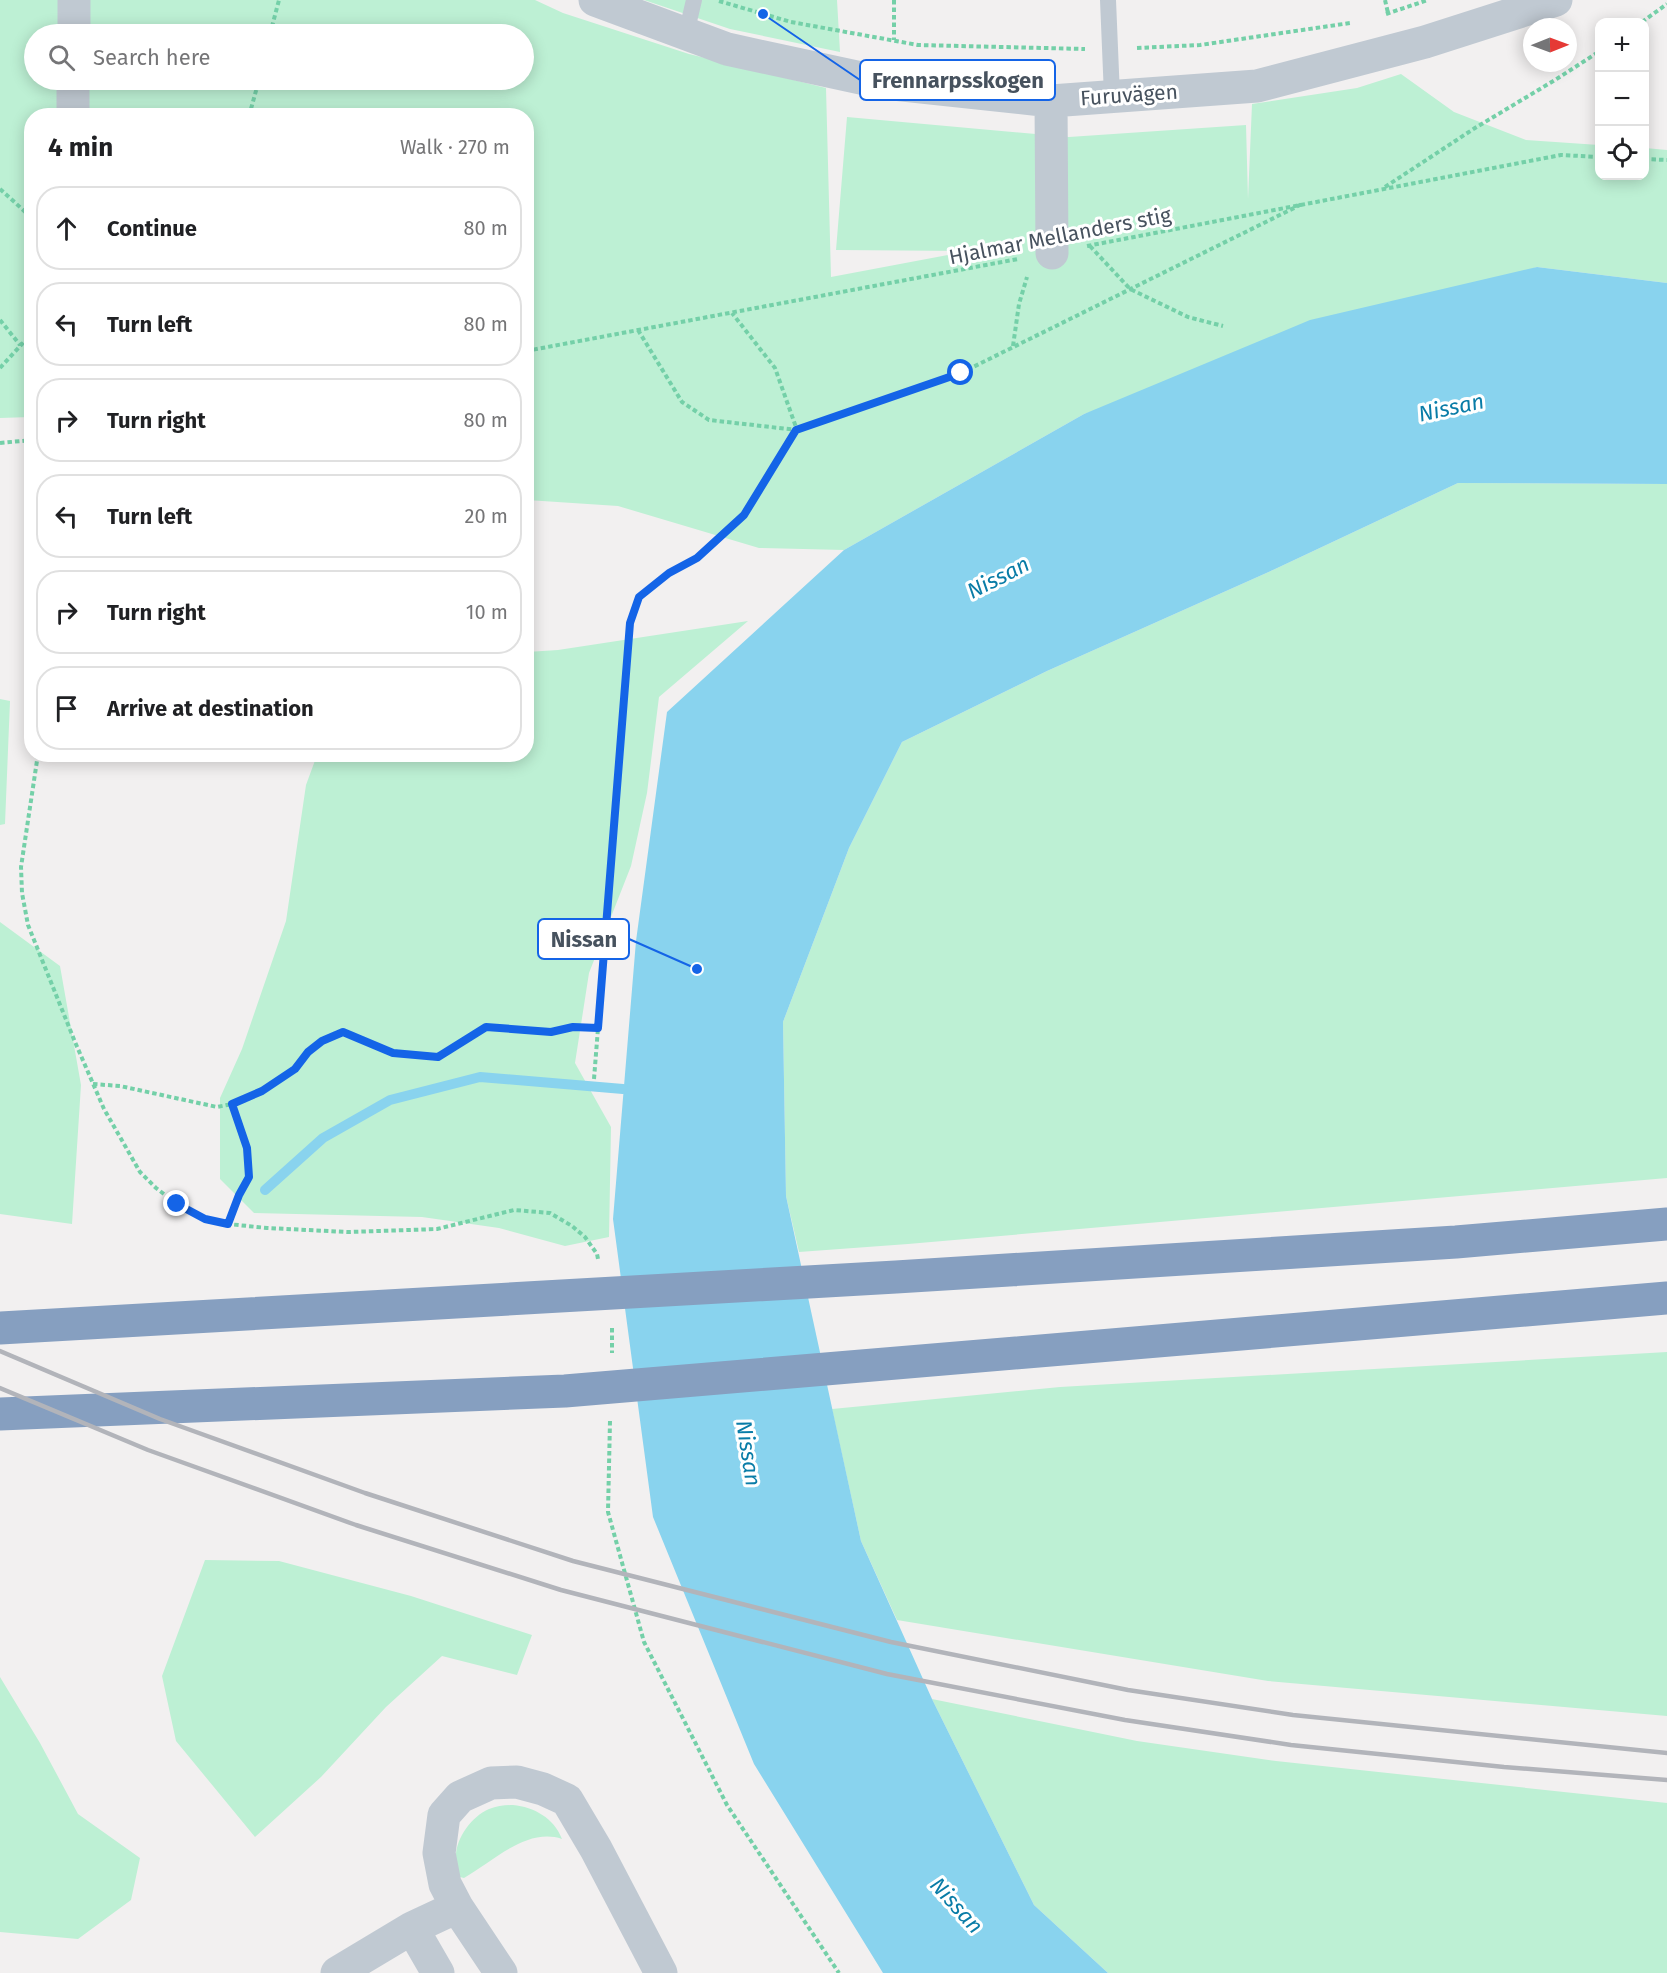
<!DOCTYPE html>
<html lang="en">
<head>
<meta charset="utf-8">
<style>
	:root { --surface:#fff; --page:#f2f2f2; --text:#202124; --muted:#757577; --line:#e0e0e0 }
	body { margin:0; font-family:"Fira Sans",sans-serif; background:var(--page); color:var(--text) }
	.controls { position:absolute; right:18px; top:18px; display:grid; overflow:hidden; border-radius:12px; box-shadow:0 3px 15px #0003 }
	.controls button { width:54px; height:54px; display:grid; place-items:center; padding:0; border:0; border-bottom:2px solid var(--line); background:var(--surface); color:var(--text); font:30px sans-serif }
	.compass { position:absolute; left:1523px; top:18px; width:54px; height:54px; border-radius:50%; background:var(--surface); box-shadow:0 3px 15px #0003; rotate:89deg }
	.stop { position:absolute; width:18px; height:18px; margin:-14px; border:4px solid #1464e7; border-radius:50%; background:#fff }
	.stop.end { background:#1464e7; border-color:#fff; box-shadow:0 2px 6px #0008 }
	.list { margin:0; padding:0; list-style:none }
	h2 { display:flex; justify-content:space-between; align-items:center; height:78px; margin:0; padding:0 24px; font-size:26px }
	h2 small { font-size:20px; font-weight:400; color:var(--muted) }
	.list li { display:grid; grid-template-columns:39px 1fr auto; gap:18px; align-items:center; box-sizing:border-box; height:84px; margin:0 12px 12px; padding:0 12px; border:2px solid var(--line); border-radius:24px }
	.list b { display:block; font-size:22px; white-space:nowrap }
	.list em { font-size:20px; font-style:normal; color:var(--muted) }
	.icon { flex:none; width:33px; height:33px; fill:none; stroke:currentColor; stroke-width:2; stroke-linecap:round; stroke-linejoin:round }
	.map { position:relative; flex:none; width:1667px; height:1973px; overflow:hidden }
	.search { position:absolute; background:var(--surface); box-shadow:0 3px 15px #0003; left:24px; top:24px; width:510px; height:66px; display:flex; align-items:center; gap:15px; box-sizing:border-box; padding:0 21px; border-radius:33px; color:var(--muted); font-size:22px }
	.panel { position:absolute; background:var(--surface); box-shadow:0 3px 15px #0003; left:24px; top:108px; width:510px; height:654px; border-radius:24px }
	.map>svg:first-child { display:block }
</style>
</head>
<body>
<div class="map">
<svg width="1667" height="1973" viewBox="0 0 1667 1973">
	<rect width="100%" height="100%" fill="#f2f0f0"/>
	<path fill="#bdf0d4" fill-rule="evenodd" d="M0,0H535L563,13L689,54L826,88L831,277L969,251L836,250L847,117L1069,137L1246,125L1248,199L1252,104L1357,88L1401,74L1454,112L1526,140L1599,145L1600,176H1644L1645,148L1667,150V283L1537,267L1084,414L844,550L759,548L618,506L527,500L526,116H32L31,417L0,418ZM34,34H524V80H34Z
		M644,0H837L840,52L730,29Z
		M1458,483L1667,484V1178L908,1244L799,1252L786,1196L783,1022L849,848L902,742L1047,671L1273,570Z
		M748,621L659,697L647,793L631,866L589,973L575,1063L611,1127L609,1237L565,1246L499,1228L422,1217L254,1213L220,1179V1098L242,1049L286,921L306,785L317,755L526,754L527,652L558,650Z
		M0,699L10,701L5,824L0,825Z
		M0,922L60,966L81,1085L72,1224L0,1214Z
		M1667,1352V1716L1268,1681L897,1620L861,1541L832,1409L1060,1387Z
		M205,1560L279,1561L411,1596L532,1635L517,1675L442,1656L386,1707L321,1777L255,1837L176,1741L162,1676Z
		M0,1677L40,1743L78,1814L140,1858L131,1900L78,1939L0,1932Z
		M932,1699L1137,1741L1276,1761L1667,1803V1973H1108L1034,1905Z
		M513,1805C534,1807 554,1818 562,1839C527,1827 492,1862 464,1878L460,1877C458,1871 456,1864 456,1858C455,1839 472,1816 489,1809C497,1806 505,1805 513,1805Z"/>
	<path fill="#89d3ee" d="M1537,267L1667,283V484L1458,483L1273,570L1047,671L902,742L849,848L783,1022L786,1196L861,1541L932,1699L1034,1905L1108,1973H883L754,1764L653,1517L613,1219L636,941L667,712L844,550L1084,414L1310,320Z"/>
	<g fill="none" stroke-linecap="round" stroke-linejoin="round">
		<path stroke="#89d3ee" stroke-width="10" d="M265,1190L323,1138L390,1100L480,1077L623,1089"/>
		<path stroke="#74d0a8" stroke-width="4" stroke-dasharray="4.5 3" stroke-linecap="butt" d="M894,0V40
			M1385,0L1388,13
			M719,1L791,22L918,45L1085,49
			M1386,14L1428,0
			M1642,22L1667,4
			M270,34L279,0
			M1137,48L1200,45L1350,23
			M249,116L259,80
			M1644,159L1667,160
			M1385,187L1475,128L1555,80L1600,51
			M0,189L32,218
			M1087,246L1561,155L1600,157
			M1090,246L1130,289L1188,317L1223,326
			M0,320L20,345
			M638,330L682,402L709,420L797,430L775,368L732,313
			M1013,346L1019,304L1027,277
			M526,351L1018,259
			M0,368L32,333
			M0,443L32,440
			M38,754L21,867L22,893L28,925L75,1042L104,1109L140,1172L156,1188L177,1204L205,1219L228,1224L267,1228L348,1232L437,1229L514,1210L550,1213L572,1226L585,1237L597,1254L598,1259
			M594,1079L630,623L639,597L669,573L697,558L744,515L797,430L961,373L1302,204
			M93,1084L120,1086L217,1107L232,1104L262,1091L295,1069L308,1052L322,1040L343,1032L393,1053L438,1057L486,1027L551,1032L573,1027L598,1028
			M228,1224L239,1195L249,1177L247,1148L232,1104
			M612,1328V1353
			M610,1421L608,1512L644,1642L727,1805L839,1973"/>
		<path stroke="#c0c9d2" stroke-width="16" d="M1108,0L1112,96
			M686,34L694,0"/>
		<path stroke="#c0c9d2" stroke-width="33" d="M595,0L727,49L884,83L1051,101L1257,86L1425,42L1556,0
			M74,34V0
			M1051,101L1052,253
			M73,116V80
			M457,1907L445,1884L439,1853L444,1815L460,1797L491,1783L517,1782L543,1789L567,1800L596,1849L661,1973
			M412,1928L438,1973
			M337,1973L412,1928L457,1907L501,1973"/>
		<path stroke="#869fc0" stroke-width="33" d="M0,1328L896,1277L1456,1242L1667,1224
			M0,1414L565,1391L1667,1298"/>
		<path stroke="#b2b4ba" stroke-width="4.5" d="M0,1351L160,1419L365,1493L573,1561L891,1642L1128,1690L1293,1715L1667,1753
			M0,1388L148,1450L356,1525L561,1590L887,1674L1125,1720L1291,1745L1504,1767L1667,1780"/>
	</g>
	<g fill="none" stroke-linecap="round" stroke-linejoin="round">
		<path stroke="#1464e7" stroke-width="8" d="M177,1204L205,1219L228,1224L239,1195L249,1177L247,1148L232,1104L262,1091L295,1069L308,1052L322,1041L343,1032L393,1053L438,1057L486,1027L551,1032L573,1027L598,1028L630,623L639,597L669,573L697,558L744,515L796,430L961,373"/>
	</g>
	<g text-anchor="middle" stroke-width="6" stroke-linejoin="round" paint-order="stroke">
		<g font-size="21" fill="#47525e" stroke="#fff">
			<text transform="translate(1129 95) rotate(-4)" y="7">Furuvägen</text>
			<text transform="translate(1060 236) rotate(-11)" y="7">Hjalmar Mellanders stig</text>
		</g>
		<g font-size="22" font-style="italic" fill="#097ca7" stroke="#fff">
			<text transform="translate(1451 407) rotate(-12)" y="8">Nissan</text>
			<text transform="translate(998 577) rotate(-27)" y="8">Nissan</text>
			<text transform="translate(749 1453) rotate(81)" y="8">Nissan</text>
			<text transform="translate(957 1905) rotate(48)" y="8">Nissan</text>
		</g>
	</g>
	<path fill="none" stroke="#1464e7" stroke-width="2" d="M763 14L860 80M697 969L629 939"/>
	<g fill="#1464e7" stroke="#fff" stroke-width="2">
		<circle cx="763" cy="14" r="6"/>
		<circle cx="697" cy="969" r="6"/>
	</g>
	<g fill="#fff" stroke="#1464e7" stroke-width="2">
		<rect x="860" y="60" width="195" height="40" rx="6"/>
		<rect x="538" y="919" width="91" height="40" rx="6"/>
	</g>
	<g font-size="22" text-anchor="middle" font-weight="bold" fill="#47525e">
		<text x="958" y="88">Frennarpsskogen</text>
		<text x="584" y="947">Nissan</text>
	</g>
</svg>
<div class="controls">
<button>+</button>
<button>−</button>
<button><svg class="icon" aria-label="locate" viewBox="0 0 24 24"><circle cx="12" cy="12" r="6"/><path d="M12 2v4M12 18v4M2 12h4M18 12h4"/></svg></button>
</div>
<svg class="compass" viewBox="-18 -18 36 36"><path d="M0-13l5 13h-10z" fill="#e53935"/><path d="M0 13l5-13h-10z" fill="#757577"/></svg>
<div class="stop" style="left:961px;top:373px"></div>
<div class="stop end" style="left:177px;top:1204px"></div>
<div class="search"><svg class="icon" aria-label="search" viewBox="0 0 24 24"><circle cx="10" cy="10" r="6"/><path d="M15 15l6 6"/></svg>Search here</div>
<section class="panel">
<h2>4 min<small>Walk · 270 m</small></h2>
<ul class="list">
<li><svg class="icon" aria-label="ahead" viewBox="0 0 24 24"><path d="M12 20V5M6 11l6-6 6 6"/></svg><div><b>Continue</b></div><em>80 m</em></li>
<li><svg class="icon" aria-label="left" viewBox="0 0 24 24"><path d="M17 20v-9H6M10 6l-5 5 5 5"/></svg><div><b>Turn left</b></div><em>80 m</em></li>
<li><svg class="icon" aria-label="right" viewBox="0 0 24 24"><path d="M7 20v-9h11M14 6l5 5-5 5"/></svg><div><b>Turn right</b></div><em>80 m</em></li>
<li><svg class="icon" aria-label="left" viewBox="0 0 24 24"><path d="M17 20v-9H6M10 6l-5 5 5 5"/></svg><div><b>Turn left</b></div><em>20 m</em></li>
<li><svg class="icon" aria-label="right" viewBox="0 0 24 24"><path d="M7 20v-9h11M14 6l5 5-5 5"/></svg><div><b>Turn right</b></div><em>10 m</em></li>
<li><svg class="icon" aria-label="arrive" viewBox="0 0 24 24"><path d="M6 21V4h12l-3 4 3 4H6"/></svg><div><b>Arrive at destination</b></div></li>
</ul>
</section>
</div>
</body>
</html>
